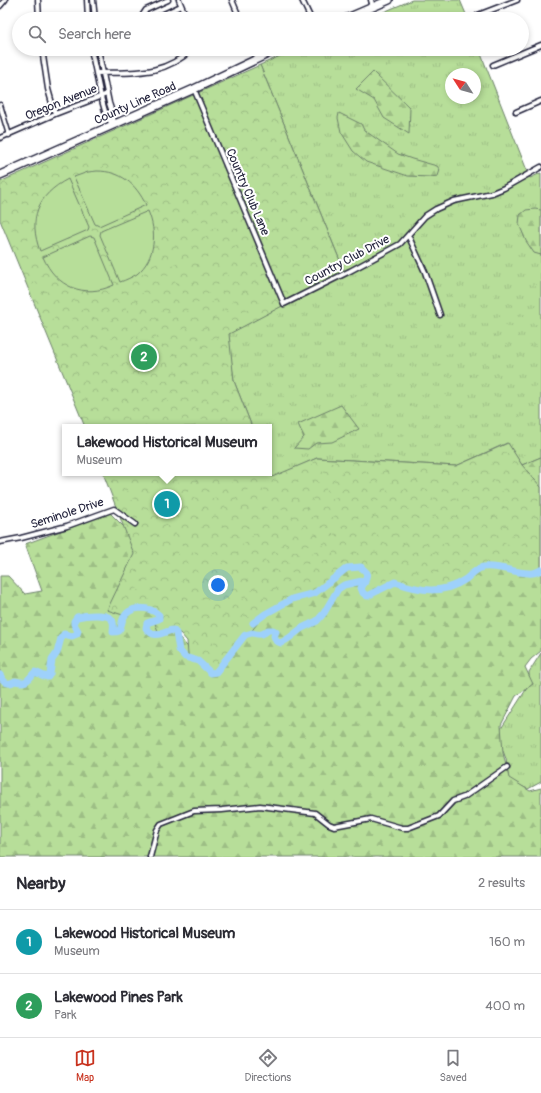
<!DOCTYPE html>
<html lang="en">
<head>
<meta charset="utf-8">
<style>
	:root { --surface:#fff; --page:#f2f2f3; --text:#2b2b33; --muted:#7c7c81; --line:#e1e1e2; --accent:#c8321e }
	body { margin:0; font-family:Pangolin,sans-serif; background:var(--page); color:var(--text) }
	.compass { position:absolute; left:445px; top:68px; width:36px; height:36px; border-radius:50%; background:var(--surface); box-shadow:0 2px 6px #0003; rotate:306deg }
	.you { position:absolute; left:218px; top:585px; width:14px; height:14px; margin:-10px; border:3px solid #fff; border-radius:50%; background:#1a73e8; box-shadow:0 0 0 6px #1a73e833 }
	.badge { display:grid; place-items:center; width:26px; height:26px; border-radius:50%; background:var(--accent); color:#fff; font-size:13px; font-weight:700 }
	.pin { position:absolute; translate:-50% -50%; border:2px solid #fff; box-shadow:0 1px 4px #0006 }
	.popup { position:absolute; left:62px; top:424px; width:210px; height:52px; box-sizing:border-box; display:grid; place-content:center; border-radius:0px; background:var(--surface); filter:drop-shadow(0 1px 3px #0005); font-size:13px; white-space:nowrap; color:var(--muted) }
	.popup b { font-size:15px; color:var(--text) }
	.popup::after { content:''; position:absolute; left:50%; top:100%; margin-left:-8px; border:8px solid transparent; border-top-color:var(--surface) }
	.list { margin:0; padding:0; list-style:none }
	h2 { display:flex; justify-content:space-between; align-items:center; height:52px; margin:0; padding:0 16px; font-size:17px }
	h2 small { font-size:13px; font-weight:400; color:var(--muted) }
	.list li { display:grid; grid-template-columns:26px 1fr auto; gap:12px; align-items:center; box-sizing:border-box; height:64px; padding:0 16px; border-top:1px solid var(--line) }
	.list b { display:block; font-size:15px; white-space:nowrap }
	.list p { margin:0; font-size:13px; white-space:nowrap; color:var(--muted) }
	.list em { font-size:13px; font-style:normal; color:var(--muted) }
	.icon { flex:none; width:22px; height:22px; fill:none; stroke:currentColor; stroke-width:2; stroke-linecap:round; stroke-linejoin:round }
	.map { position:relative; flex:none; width:541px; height:857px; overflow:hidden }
	.search { position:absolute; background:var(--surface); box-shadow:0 2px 6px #0003; left:12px; right:12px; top:12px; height:44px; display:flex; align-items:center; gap:10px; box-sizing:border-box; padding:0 14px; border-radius:22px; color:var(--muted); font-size:15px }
	.sheet { height:180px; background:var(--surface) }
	nav { display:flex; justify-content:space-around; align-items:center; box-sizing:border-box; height:56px; border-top:1px solid var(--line); background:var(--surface); font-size:11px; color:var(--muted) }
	nav a { display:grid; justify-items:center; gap:2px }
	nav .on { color:var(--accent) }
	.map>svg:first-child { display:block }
</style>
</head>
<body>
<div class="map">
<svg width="541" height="857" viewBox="0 0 541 857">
	<defs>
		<pattern id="grass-tufts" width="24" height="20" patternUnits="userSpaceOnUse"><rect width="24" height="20" fill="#b7de99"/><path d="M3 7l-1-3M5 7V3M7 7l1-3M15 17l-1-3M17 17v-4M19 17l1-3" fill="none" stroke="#9dbe85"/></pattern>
		<pattern id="forest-firs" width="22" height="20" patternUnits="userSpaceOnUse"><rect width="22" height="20" fill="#b7de99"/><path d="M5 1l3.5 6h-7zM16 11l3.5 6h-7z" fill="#9dbe85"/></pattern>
		<pattern id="park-crowns" width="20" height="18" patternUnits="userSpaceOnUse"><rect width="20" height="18" fill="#b7de99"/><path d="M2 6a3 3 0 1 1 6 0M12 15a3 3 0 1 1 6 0" fill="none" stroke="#9dbe85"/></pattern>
	</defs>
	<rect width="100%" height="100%" fill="#fff"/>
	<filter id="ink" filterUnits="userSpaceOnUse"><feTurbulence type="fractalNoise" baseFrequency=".025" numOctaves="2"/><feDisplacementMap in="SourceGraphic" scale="8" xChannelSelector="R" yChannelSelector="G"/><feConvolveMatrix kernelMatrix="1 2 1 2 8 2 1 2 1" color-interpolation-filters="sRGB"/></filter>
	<g filter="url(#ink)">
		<path fill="url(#grass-tufts)" stroke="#6c806a" fill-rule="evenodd" d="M412,0H460L468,19H367Z
			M296,49H479L530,178L541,173V457L522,465L507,443L456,466L317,458L272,478L269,470V427H252L234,381L228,334L345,273L260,65ZM451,74H475V98H451Z
			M541,653V782L528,789L509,781L506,759L497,735L529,685V672Z"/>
		<path fill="url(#forest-firs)" stroke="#6c806a" d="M373,72L410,108L409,134L384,118L374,100L356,89Z
			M339,113L361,124L364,130L398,154L412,159L437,166L440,170L438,176L430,177L408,176L366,162L353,151L341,132L338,118Z
			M535,209L541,210V255L534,253L526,241L519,224L520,215L526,210Z
			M341,405L359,429L332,442L316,443L308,449L294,448L304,437L298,424Z
			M541,457V651L531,659L525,667L533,684L516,696L501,725L503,753L509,778L530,791L541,788V857H0V576H8L25,594L42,591L25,544L110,513L147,550L129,600L162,617L192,652L522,465Z"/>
		<path fill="url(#park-crowns)" stroke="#6c806a" d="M260,65L345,273L229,334L234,381L252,427H85L0,220V182Z
			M508,443L522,465L541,487V570C537,572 533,574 529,573C514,573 499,565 483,567C477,568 471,575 466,579C442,595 420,591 395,582L367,596L363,593L361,588L365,582L367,573L361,567L347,568L315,593L292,599L265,614L238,648L217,670H209L197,664L188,654L187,641L180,633L158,631L154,621L159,615L149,609L131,611L126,616L107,610L134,554L103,473H269V470L272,477L317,458L456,466Z"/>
		<path fill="#b7de99" stroke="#6c806a" d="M97,171C121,171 136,184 146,205L99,226L95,224L74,177L88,172Z
			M68,179L89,227L88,230L40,251C28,219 37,195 68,179Z
			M148,211C157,232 156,258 137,274C132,277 126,280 120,282L100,235L101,231Z
			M90,236L94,237L114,285C84,299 56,287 43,257Z"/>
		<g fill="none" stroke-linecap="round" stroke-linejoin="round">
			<path stroke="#9ed1fb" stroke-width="7" d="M253,623L265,614L292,599L315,593L347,568L361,567L367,573L365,582L361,588L363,593L367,596L395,582C420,591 442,595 466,579C471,575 477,568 483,567C499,565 514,573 529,573C533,574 537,572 541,570
				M0,675C4,682 7,686 15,681C28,684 27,680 35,672L44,676L48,677L50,674L52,660L57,653L61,638L64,634L72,636L77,634L78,631L74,624V621L77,617C85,615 111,612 113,622C114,625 113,629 113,632C116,632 117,632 119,631C122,628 121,623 123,619C129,605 149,606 159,615V619L147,623L146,628C156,641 163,631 173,630L176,633L179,650L185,657L198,661L211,673L216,672L245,635L252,633C259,635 263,635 268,630H273L276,632L274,636L276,641L281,643L289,638L302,628L317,621L324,613L338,589L344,585L362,581L365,582"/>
			<g stroke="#22223b" stroke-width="7">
				<path id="minor" d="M38,0L39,19
					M87,0L88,19
					M93,0L95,19
					M179,0L187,19
					M232,0L240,19
					M302,0L311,19
					M371,0L373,7
					M0,6L5,0
					M478,15L517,0
					M144,19L142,16L146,10L168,0
					M153,19L181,6
					M42,49L48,89L55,114
					M91,49L101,97L107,118L114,125
					M98,49L109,103L113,115L114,125
					M254,49L258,58
					M493,65L541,45
					M96,73C132,72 163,77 192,49
					M194,89L284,304L350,271L400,244L425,216L436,209L454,201L492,193L504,188L541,167
					M0,105L9,135
					M516,112L541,101
					M0,138L55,114L107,94
					M408,235L425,272L440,315
					M0,542L21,538L67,526L114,509L135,524
					M150,857L157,830L161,824L194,811L222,810L260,806L315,813L329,824L334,826L371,819L402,828H408L439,816L453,801L464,797L507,767"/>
			</g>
			<g stroke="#22223b" stroke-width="10">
				<path id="primary" d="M345,19L389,0
					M0,175L194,89L278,49"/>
			</g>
			<use href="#minor" stroke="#fff" stroke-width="4"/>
			<use href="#primary" stroke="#fff" stroke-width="7"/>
		</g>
	</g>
	<g text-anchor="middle" stroke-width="4" stroke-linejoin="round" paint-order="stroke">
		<g font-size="12" fill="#22223b" stroke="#fff">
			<text transform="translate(61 102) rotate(-22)" y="4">Oregon Avenue</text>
			<text transform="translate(135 103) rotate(-24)" y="4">County Line Road</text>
			<text transform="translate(248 192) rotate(67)" y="4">Country Club Lane</text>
			<text transform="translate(347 260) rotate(-28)" y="4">Country Club Drive</text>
			<text transform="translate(67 513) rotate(-18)" y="4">Seminole Drive</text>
		</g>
	</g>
</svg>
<svg class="compass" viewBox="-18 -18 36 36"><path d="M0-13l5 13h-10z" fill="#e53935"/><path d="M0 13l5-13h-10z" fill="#7c7c81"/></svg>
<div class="you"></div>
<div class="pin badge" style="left:167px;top:504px;background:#0f9aa8">1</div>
<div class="popup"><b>Lakewood Historical Museum</b>Museum</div>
<div class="pin badge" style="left:144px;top:357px;background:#2e9e5b">2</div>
<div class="search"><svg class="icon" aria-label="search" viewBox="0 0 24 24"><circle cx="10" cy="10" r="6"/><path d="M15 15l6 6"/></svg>Search here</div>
</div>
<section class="sheet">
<h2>Nearby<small>2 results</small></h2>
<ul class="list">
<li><span class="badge" style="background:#0f9aa8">1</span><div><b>Lakewood Historical Museum</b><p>Museum</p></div><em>160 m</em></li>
<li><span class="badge" style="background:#2e9e5b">2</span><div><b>Lakewood Pines Park</b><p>Park</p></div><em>400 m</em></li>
</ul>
</section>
<nav>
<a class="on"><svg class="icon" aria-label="map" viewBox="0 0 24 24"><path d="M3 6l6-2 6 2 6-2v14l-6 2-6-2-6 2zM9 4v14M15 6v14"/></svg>Map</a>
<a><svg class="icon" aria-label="directions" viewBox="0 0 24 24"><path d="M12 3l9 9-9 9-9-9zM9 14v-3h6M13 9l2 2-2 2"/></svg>Directions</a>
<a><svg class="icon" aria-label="saved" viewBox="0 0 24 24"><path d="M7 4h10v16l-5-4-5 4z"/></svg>Saved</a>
</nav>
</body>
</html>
